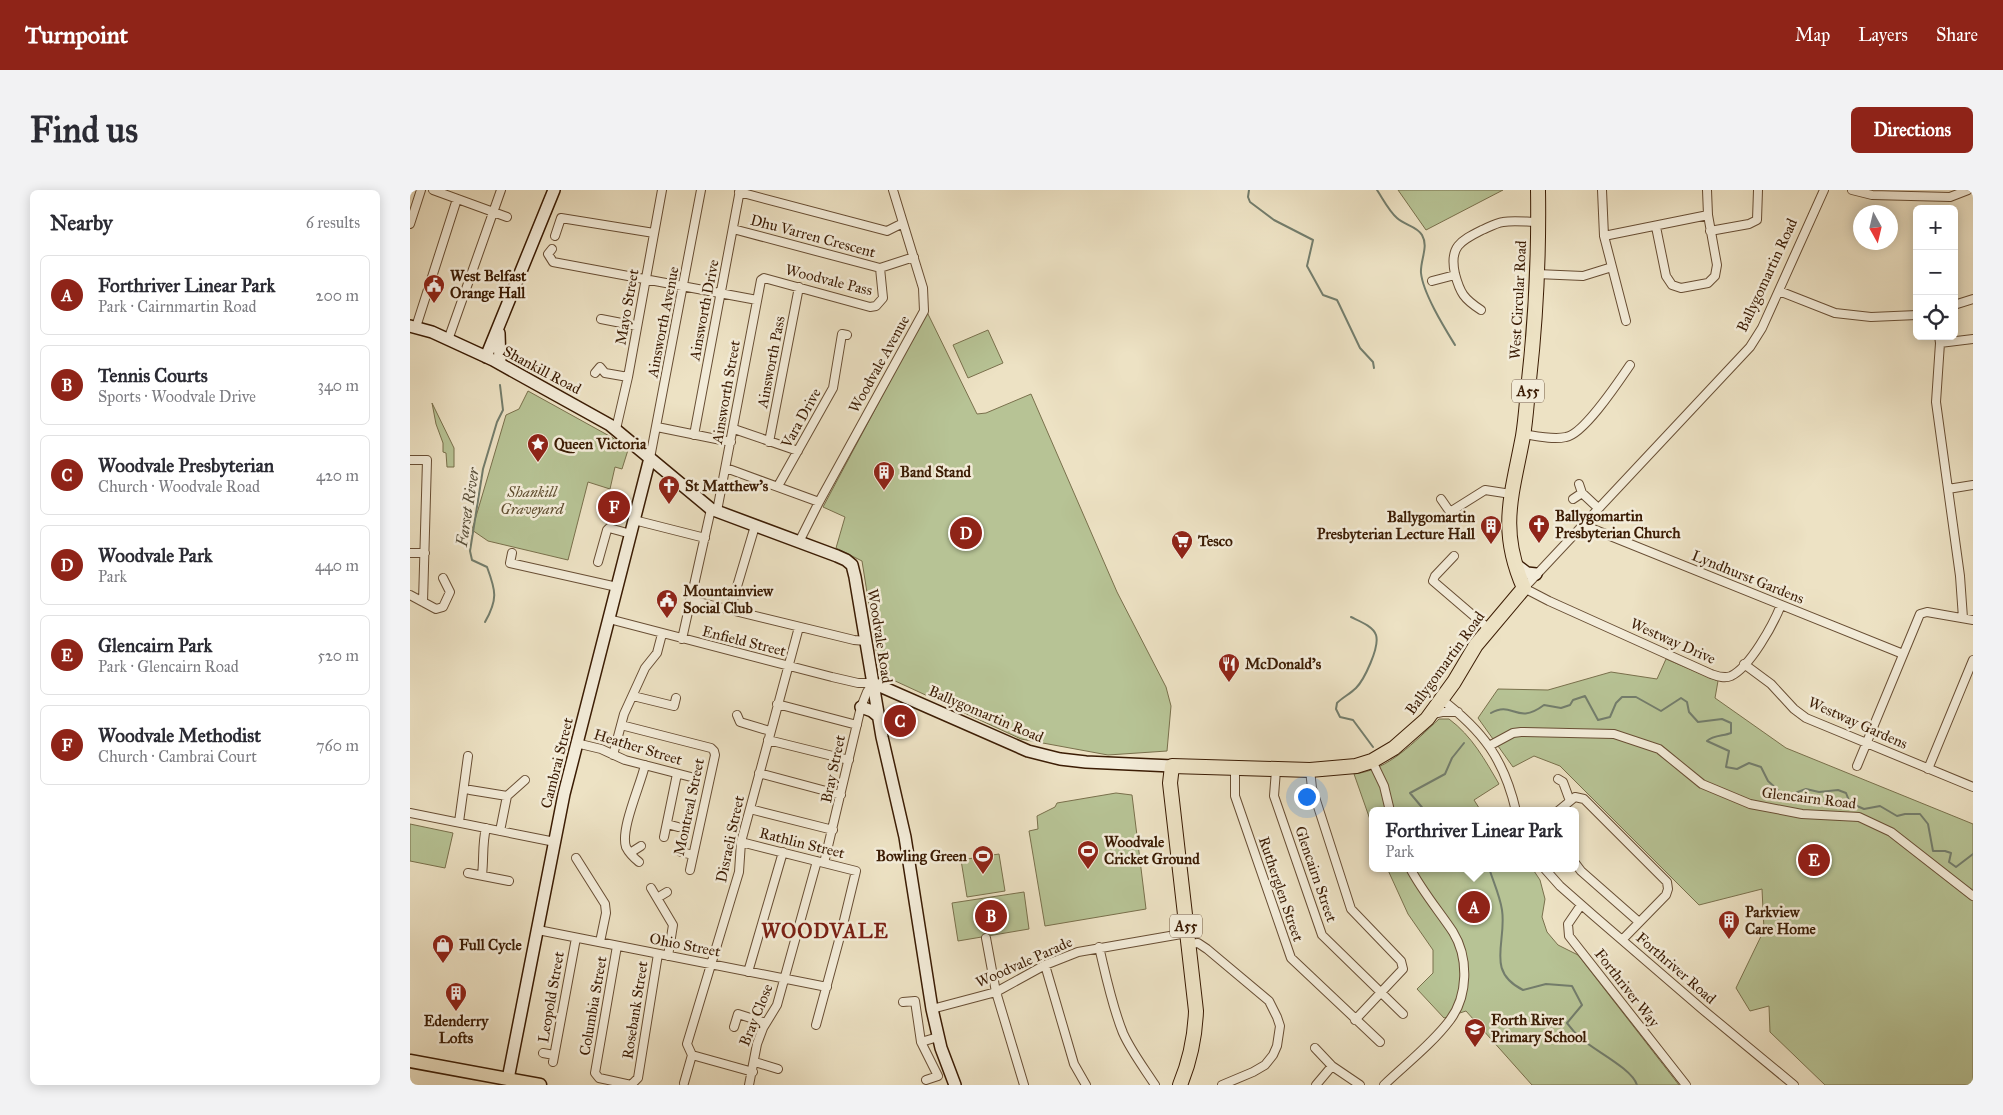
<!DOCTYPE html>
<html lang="en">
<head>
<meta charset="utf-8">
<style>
	:root { --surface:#fff; --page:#f2f2f3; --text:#2b2b33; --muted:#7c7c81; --line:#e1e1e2; --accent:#8f2418 }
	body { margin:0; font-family:"IM FELL Great Primer",serif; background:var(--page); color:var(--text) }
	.controls { position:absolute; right:15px; top:15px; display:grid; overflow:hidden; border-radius:8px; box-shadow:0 2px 12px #0003 }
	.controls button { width:45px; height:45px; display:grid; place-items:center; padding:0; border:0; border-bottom:1px solid var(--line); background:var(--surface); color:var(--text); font:25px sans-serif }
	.compass { position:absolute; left:1443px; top:15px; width:45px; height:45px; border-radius:50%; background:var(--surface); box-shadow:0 2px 12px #0003; rotate:172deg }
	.you { position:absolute; left:896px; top:606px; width:18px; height:18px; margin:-12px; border:4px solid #fff; border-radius:50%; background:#1a73e8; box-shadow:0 0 0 8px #1a73e833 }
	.badge { display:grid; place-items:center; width:32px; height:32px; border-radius:50%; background:var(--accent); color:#fff; font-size:16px; font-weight:700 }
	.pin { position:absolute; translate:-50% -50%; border:2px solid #fff; box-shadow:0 1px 5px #0006 }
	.popup { position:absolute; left:959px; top:617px; width:210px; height:65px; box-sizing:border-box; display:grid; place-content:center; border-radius:8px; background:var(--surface); filter:drop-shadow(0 1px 4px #0005); font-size:16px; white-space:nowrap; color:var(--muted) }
	.popup b { font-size:19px; color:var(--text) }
	.popup::after { content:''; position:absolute; left:50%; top:100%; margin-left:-10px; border:10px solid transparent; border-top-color:var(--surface) }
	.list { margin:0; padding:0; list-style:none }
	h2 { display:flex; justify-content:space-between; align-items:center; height:65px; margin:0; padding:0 20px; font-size:21px }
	h2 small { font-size:16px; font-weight:400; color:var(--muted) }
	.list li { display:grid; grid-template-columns:32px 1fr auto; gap:15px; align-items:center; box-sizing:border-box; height:80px; margin:0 10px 10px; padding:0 10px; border:1px solid var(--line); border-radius:8px }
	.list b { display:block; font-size:19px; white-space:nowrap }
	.list p { margin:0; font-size:16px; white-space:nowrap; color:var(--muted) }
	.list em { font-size:16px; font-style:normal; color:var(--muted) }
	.icon { flex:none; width:28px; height:28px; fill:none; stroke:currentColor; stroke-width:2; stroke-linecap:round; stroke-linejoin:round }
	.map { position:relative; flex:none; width:1563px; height:895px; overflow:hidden; border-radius:8px }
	header { display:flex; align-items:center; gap:30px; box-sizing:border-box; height:70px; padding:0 25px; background:var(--accent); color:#fff }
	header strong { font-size:24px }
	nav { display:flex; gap:28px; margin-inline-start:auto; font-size:18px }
	.intro { display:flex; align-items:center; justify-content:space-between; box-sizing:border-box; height:120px; padding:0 30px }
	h1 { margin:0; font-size:35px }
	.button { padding:12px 22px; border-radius:8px; background:var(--accent); color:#fff; font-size:18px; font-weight:700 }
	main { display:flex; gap:30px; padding:0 30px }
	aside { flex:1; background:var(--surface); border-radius:8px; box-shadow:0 2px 12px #0003 }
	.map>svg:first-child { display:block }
</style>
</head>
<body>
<header>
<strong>Turnpoint</strong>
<nav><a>Map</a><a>Layers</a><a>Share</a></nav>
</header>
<div class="intro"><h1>Find us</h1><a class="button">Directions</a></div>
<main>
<aside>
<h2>Nearby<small>6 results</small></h2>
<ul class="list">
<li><span class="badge">A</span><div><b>Forthriver Linear Park</b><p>Park · Cairnmartin Road</p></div><em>200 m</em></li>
<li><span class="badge">B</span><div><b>Tennis Courts</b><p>Sports · Woodvale Drive</p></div><em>340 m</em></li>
<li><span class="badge">C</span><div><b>Woodvale Presbyterian</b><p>Church · Woodvale Road</p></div><em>420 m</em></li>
<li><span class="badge">D</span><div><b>Woodvale Park</b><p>Park</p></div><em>440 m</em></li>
<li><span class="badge">E</span><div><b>Glencairn Park</b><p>Park · Glencairn Road</p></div><em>520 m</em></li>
<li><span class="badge">F</span><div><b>Woodvale Methodist</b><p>Church · Cambrai Court</p></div><em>760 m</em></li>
</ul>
</aside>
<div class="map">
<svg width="1563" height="895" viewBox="0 0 1563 895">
	<rect width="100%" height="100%" fill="#ede2c4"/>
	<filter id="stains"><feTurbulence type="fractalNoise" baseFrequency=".004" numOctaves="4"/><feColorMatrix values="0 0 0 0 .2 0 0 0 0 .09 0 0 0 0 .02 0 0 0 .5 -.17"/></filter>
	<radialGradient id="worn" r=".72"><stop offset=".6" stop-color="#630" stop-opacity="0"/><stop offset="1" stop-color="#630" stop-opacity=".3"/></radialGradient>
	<path fill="#b7c395" stroke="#79704c" d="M988,0H1093L1016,40Z
		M517,122L567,224L576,223L621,204L707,402L756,497L761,516L757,561L698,565L611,549L470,484L452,371L426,358L435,327L413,317Z
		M578,140L593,173L558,188L543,155Z
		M118,201L203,248L218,260L212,279L205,277L200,299L178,292L158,370L78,351L62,340L96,225L109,219Z
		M22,213L44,258V277H37L36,263L33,262V253L26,234Z
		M1256,469L1308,491L1305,508L1376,558L1563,634V895H1415L1360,842L1359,816L1340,821L1326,798L1354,740L1352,699L1289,715L1150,576L1124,566L1103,577L1068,528L1088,499L1138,500L1201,482L1247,489Z
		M1029,529H1039C1062,546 1075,570 1089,594L1064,610L1071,621H963V638L944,584C979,580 1004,552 1029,529Z
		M706,603L722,605L736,719L635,736L619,641L628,639L627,626L645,617L647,613Z
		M0,634L43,643L35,678L0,671Z
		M589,664L595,701L557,707L551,670Z
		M977,678H1122L1130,690L1135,709L1132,727L1137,742L1148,755L1168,765L1269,895H1122L1056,821L1034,828L1007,799L1023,783V760L998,724Z
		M614,702L619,739L548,751L542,713Z"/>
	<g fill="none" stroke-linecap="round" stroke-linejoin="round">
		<path stroke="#737d6c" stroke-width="2" d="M839,0L838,7L840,12L864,30L903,50L897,76L913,105L927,110L929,114L950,158L963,172L964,178
			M967,0C973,9 979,21 987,28C994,35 1007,36 1012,45C1019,57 1010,70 1011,83C1013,103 1034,137 1045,155
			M941,427C949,431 963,436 966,445C970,457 954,490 946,498C940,504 933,507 927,513L926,519L930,527L943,530L963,557
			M75,432C88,409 86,401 77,377L62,370L60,361L73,279L87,232L93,220L90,195
			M1081,523C1103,510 1106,536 1134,515L1151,518L1160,515L1163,510L1175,506L1188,530L1200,527L1206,513L1212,507H1226L1251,521L1271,508L1277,512L1279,522L1288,532L1312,529L1321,533V543C1314,546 1303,545 1297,551L1319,561L1316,577L1327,579L1339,573L1351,577L1358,591L1379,610L1385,603L1396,599L1409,602L1428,600L1436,603L1440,613L1454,619L1470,616L1487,626L1495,624H1510L1518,634L1523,661H1535L1541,663L1539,672L1546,677L1563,664
			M1015,621L1000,603L1035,584L1042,568L1054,553
			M1025,621L1045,618L1049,621
			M1079,678C1083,691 1090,706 1092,720C1097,753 1075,781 1113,800L1136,794L1162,796L1172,815L1157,833C1162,839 1167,846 1173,850C1187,862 1222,879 1227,895"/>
		<g stroke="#684e34" stroke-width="10">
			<path id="street" d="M23,0L97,27
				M1192,0L1194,46L1216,131
				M1442,0L1462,5L1540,7L1558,0
				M329,2L477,41L493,33
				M0,34L11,0
				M1246,37L1256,86L1262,95L1271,98L1298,93L1305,86L1307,75L1298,25L1297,0
				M323,39L470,78L504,67
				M1300,41L1339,34L1347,30L1348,0
				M145,46L151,28L244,43
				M1194,46L1298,25
				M142,59L138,64L143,72L347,110
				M1127,84L1173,86L1202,77
				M1022,91L1045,85
				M1369,101L1425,123L1461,127L1507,125
				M1544,115L1563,109
				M1071,120C1054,109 1050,103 1045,84C1039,57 1050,51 1072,40C1079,37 1086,33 1093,32C1104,30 1117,32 1128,32
				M191,129L227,136
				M6,137L47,9
				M1529,146L1530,153L1526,212L1550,386L1553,428
				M38,150L91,0
				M1530,153L1563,149
				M185,183L190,177L195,183L218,187
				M247,237L321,252
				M206,239L218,187L252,0
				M324,239L388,261
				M1113,244C1126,246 1143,250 1156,247C1174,244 1209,191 1220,175
				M284,245L330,0
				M359,252L389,97
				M240,268L291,0
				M0,270H17L13,412
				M316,278L409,312
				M368,296L423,198L432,144L437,145
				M1538,299L1563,295
				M1172,303L1188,318
				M1031,309L1040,322L1075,300L1101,304
				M1163,309L1172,303L1169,294
				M307,321L351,90L354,88L460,117L466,116L473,108L470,78
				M224,330L295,348
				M1173,335L1493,464
				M389,352L409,312L514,121L513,98L483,0
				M0,363H15
				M102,363L100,373L207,397
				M1044,366L1025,386L1023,391L1079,439
				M188,372L197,340L199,338L221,344
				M0,405L26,419L33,417L40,402L33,388
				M280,410L444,450L456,451
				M1371,415C1363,435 1340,477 1321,486C1314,489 1307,486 1301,484L1139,411L1114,398L1340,157L1352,138L1414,0
				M320,420L345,336
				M199,429L422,487L448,493H463
				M272,449L301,319
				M1334,474L1361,494L1384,519L1396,528L1563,597
				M223,506L264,516L266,508
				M1031,509C1073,541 1094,569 1106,621
				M367,514L447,535
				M1023,524L1032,522H1048
				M327,525L330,532L360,541
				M211,535L301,558L304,561L305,565L280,680
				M358,550L439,570
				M166,553L191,559L215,570L281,587
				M1079,556L1103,543L1111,542L1204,544L1249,559L1292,594L1340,614L1392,624L1449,627L1481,642L1563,706
				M203,565L214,524L235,478L247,463L252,444
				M962,571L974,596L980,621
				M1447,576L1510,424L1517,422L1563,430
				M825,578V606L881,768L970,852
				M1518,579L1563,470
				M866,580L864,606L912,745L993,824
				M900,580L902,598L941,719L991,771L993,779L945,830
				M349,583L431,605
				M1148,589L1153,592L1160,611
				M60,600L97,606
				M340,619L423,640
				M1148,621L1165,607L1174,609L1257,692L1258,699L1256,705L1212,750
				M0,623L145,652
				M49,632L58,566
				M257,634L268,637
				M90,641L97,606L115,590
				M254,647L267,584
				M331,652L446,681L431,743L406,835
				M271,662L283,665
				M220,663L231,656
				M166,668L195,714L196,723L190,752
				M229,672C224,668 219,663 216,657C210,639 231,594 235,575
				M414,673L451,517L457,502L463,493
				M1165,673L1171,681L1229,732
				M1134,678L1150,696L1183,725L1292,819L1384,895
				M58,683L99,691
				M72,685C74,669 72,654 76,638
				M241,698L263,735L258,766
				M247,708L257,702
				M1171,715L1158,734L1159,746L1276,895
				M128,740L417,797
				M576,748L586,802L614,895
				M778,754L788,753L797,759L859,811L867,827L870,836L867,856L863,865L855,875L843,882L812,895
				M207,756L185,883L189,888L221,895L228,888L248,764
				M689,757C696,786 702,816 713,843C721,861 734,878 745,895
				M635,775L664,874L676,895
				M338,782L373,662
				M493,812L505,811L511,852L528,886L516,890
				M522,819L586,802L635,775L668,762L777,743
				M324,837L328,824L356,833
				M511,852L528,847
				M905,858L922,876L950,895
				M133,863L144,865
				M282,865L277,854L329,682L331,652L389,437
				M282,865L343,882
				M143,872L166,748
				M345,872L368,879
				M274,893L282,865
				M339,895L347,854L353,838L367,815L407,671
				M906,895L922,876
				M974,895C996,874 1022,854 1040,830C1058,806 1059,768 1043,742C1029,721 1012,701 1000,678"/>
		</g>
		<g stroke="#3b1c04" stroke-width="14">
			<path id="secondary" d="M0,136L22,142L83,170L200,235L301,319L427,366L436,370L442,375L445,387L472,547L495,647L522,819L531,858L545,895
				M89,143L90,174
				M76,167L144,0
				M1105,374L1117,383L1126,384
				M463,493L618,561L650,569L676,572L762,576
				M451,517L462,521L468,526
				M98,889L154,604L240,268"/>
		</g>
		<g stroke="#3b1c04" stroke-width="15">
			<path id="primary" d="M0,871L130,895"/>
		</g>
		<g stroke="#3b1c04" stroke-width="16">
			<path id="highway" d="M770,895C780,871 785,847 786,821L760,593L762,576L900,580L946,576L962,571L984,558L1017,529L1044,492L1066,455L1114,398C1088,339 1102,305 1113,246C1116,228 1117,208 1119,190C1126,127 1129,63 1128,0"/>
		</g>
		<use href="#street" stroke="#f3ecd9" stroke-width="8"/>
		<use href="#secondary" stroke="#f3ecd9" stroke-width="11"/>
		<use href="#primary" stroke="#ede2c4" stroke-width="12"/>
		<use href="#highway" stroke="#ede2c4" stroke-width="14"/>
	</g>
	<defs>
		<g id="civic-pin" transform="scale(1.125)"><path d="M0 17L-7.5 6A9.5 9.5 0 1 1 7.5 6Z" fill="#8f2418" stroke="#f3ecd9"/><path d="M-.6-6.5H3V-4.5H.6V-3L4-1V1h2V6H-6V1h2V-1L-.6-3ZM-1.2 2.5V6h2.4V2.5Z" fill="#fff"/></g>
		<g id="sight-pin" transform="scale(1.125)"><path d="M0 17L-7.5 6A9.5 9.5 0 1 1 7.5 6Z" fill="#8f2418" stroke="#f3ecd9"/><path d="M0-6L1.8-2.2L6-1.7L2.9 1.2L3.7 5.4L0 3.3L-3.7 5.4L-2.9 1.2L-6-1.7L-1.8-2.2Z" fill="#fff"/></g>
		<g id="building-pin" transform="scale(1.125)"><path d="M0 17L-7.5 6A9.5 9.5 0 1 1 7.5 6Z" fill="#8f2418" stroke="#f3ecd9"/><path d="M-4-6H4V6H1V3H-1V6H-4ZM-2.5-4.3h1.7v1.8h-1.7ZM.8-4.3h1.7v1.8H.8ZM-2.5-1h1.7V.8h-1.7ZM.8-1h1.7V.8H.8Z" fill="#fff"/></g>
		<g id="church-pin" transform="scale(1.125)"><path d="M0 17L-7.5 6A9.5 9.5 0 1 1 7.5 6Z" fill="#8f2418" stroke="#f3ecd9"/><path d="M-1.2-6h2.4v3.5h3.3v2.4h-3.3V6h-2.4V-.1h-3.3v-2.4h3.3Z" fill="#fff"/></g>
		<g id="supermarket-pin" transform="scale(1.125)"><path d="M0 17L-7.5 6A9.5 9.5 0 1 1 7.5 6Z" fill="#8f2418" stroke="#f3ecd9"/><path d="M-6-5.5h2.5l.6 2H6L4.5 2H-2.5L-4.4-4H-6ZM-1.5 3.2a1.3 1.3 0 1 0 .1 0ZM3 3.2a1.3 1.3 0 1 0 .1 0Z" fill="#fff"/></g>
		<g id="restaurant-pin" transform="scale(1.125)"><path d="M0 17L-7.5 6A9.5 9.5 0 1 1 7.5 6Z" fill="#8f2418" stroke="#f3ecd9"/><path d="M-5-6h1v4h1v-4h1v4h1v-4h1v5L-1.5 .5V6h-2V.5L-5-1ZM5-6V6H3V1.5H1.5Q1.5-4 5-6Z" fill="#fff"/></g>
		<g id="stadium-pin" transform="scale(1.125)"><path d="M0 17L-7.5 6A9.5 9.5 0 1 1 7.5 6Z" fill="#8f2418" stroke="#f3ecd9"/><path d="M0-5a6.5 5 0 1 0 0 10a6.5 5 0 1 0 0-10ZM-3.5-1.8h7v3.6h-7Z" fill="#fff"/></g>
		<g id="shop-pin" transform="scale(1.125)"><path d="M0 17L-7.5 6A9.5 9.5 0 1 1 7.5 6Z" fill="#8f2418" stroke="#f3ecd9"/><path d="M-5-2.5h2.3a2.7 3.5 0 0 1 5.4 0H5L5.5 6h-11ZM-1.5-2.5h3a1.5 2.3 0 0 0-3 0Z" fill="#fff"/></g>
		<g id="school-pin" transform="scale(1.125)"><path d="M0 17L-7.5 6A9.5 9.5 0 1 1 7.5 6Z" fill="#8f2418" stroke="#f3ecd9"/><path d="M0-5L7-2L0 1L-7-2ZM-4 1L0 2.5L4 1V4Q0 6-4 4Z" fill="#fff"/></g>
	</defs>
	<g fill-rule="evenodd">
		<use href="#civic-pin" x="24" y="95"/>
		<use href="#sight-pin" x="128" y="254"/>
		<use href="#building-pin" x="474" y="282"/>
		<use href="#church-pin" x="259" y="296"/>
		<use href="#church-pin" x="1129" y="335"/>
		<use href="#building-pin" x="1081" y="336"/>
		<use href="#supermarket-pin" x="772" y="351"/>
		<use href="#civic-pin" x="257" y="410"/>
		<use href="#restaurant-pin" x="819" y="474"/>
		<use href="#stadium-pin" x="678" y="661"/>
		<use href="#stadium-pin" x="573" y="666"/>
		<use href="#building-pin" x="1319" y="731"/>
		<use href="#shop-pin" x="33" y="755"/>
		<use href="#building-pin" x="46" y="803"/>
		<use href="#school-pin" x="1065" y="839"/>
	</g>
	<g text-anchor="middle" stroke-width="5" stroke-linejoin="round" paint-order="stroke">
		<g fill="#f3ecd9" stroke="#725a44" stroke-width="1">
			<rect x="1102" y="189.5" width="32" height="23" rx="4"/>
			<rect x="760" y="724.5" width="32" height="23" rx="4"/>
		</g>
		<g font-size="14" font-weight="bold" fill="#3b1c04">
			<text x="1118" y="206">A55</text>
			<text x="776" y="741">A55</text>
		</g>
		<g font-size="15" fill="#3b1c04" stroke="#f3ecd9">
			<text transform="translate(403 46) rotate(15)" y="5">Dhu Varren Crescent</text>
			<text transform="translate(1357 85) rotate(-65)" y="5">Ballygomartin Road</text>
			<text transform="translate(419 90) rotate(14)" y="5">Woodvale Pass</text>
			<text transform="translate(1108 110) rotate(-87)" y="5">West Circular Road</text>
			<text transform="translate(217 117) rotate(-80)" y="5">Mayo Street</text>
			<text transform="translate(294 120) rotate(-79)" y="5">Ainsworth Drive</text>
			<text transform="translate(253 132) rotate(-79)" y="5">Ainsworth Avenue</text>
			<text transform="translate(361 172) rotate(-79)" y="5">Ainsworth Pass</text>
			<text transform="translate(469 174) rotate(-61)" y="5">Woodvale Avenue</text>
			<text transform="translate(132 180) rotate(28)" y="5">Shankill Road</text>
			<text transform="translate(316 202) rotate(-80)" y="5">Ainsworth Street</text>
			<text transform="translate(391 228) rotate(-61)" y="5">Vara Drive</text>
			<text transform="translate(1338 387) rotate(22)" y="5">Lyndhurst Gardens</text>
			<text transform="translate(470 446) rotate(81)" y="5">Woodvale Road</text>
			<text transform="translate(334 451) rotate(14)" y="5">Enfield Street</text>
			<text transform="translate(1263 451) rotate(24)" y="5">Westway Drive</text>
			<text transform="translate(1035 473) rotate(-54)" y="5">Ballygomartin Road</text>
			<text transform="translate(576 524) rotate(23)" y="5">Ballygomartin Road</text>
			<text transform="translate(1448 533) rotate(24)" y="5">Westway Gardens</text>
			<text transform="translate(228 557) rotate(17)" y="5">Heather Street</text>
			<text transform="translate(147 573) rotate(-76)" y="5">Cambrai Street</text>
			<text transform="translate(423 579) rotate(-78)" y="5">Bray Street</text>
			<text transform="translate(1399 608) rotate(7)" y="5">Glencairn Road</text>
			<text transform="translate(279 617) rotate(-78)" y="5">Montreal Street</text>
			<text transform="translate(320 649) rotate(-78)" y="5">Disraeli Street</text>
			<text transform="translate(392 653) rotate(14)" y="5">Rathlin Street</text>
			<text transform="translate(906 684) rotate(71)" y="5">Glencairn Street</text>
			<text transform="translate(871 699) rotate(71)" y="5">Rutherglen Street</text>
			<text transform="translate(275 755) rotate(11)" y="5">Ohio Street</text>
			<text transform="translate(614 772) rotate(-24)" y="5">Woodvale Parade</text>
			<text transform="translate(1266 778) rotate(41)" y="5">Forthriver Road</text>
			<text transform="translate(1217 798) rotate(52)" y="5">Forthriver Way</text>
			<text transform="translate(141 807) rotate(-80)" y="5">Leopold Street</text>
			<text transform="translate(183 816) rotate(-80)" y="5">Columbia Street</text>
			<text transform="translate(225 820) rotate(-81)" y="5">Rosebank Street</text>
			<text transform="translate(346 825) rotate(-68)" y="5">Bray Close</text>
		</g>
		<g font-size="15" font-weight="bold" fill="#3b1c04" stroke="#f3ecd9" text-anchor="start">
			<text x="40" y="91">West Belfast<tspan x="40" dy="17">Orange Hall</tspan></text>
			<text x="144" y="259">Queen Victoria</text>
			<text x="490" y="287">Band Stand</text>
			<text x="275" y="301">St Matthew’s</text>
			<text x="1145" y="331">Ballygomartin<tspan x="1145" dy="17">Presbyterian Church</tspan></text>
			<text x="1065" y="332" text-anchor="end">Ballygomartin<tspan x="1065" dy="17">Presbyterian Lecture Hall</tspan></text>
			<text x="788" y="356">Tesco</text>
			<text x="273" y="406">Mountainview<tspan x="273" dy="17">Social Club</tspan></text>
			<text x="835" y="479">McDonald's</text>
			<text x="694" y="657">Woodvale<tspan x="694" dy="17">Cricket Ground</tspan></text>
			<text x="557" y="671" text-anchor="end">Bowling Green</text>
			<text x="1335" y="727">Parkview<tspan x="1335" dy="17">Care Home</tspan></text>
			<text x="49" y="760">Full Cycle</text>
			<text x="1081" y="835">Forth River<tspan x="1081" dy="17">Primary School</tspan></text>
			<text x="46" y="836" text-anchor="middle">Edenderry<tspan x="46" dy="17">Lofts</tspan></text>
		</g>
		<g font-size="15" font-style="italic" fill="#604e30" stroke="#f3ecd9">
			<text x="122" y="307">Shankill<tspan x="122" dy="17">Graveyard</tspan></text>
		</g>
		<g font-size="16" font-style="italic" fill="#574d38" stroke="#f3ecd9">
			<text transform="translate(57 317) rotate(-81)" y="6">Farset River</text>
		</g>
		<g font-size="20" font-weight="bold" letter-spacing="1" fill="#7a1f14" stroke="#f3ecd9">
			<text x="415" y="748">WOODVALE</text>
		</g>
	</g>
	<rect width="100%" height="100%" filter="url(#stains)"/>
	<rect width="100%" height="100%" fill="url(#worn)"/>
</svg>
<div class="controls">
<button>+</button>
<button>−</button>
<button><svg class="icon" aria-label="locate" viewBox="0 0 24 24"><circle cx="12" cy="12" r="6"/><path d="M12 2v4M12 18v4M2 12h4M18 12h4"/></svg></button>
</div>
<svg class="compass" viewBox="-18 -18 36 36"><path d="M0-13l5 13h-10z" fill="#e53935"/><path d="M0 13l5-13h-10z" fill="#7c7c81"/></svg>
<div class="you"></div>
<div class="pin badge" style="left:1064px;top:717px">A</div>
<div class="popup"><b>Forthriver Linear Park</b>Park</div>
<div class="pin badge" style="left:581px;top:726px">B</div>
<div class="pin badge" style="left:490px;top:531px">C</div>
<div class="pin badge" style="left:556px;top:343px">D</div>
<div class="pin badge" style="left:1404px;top:670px">E</div>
<div class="pin badge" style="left:204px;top:317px">F</div>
</div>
</main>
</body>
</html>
